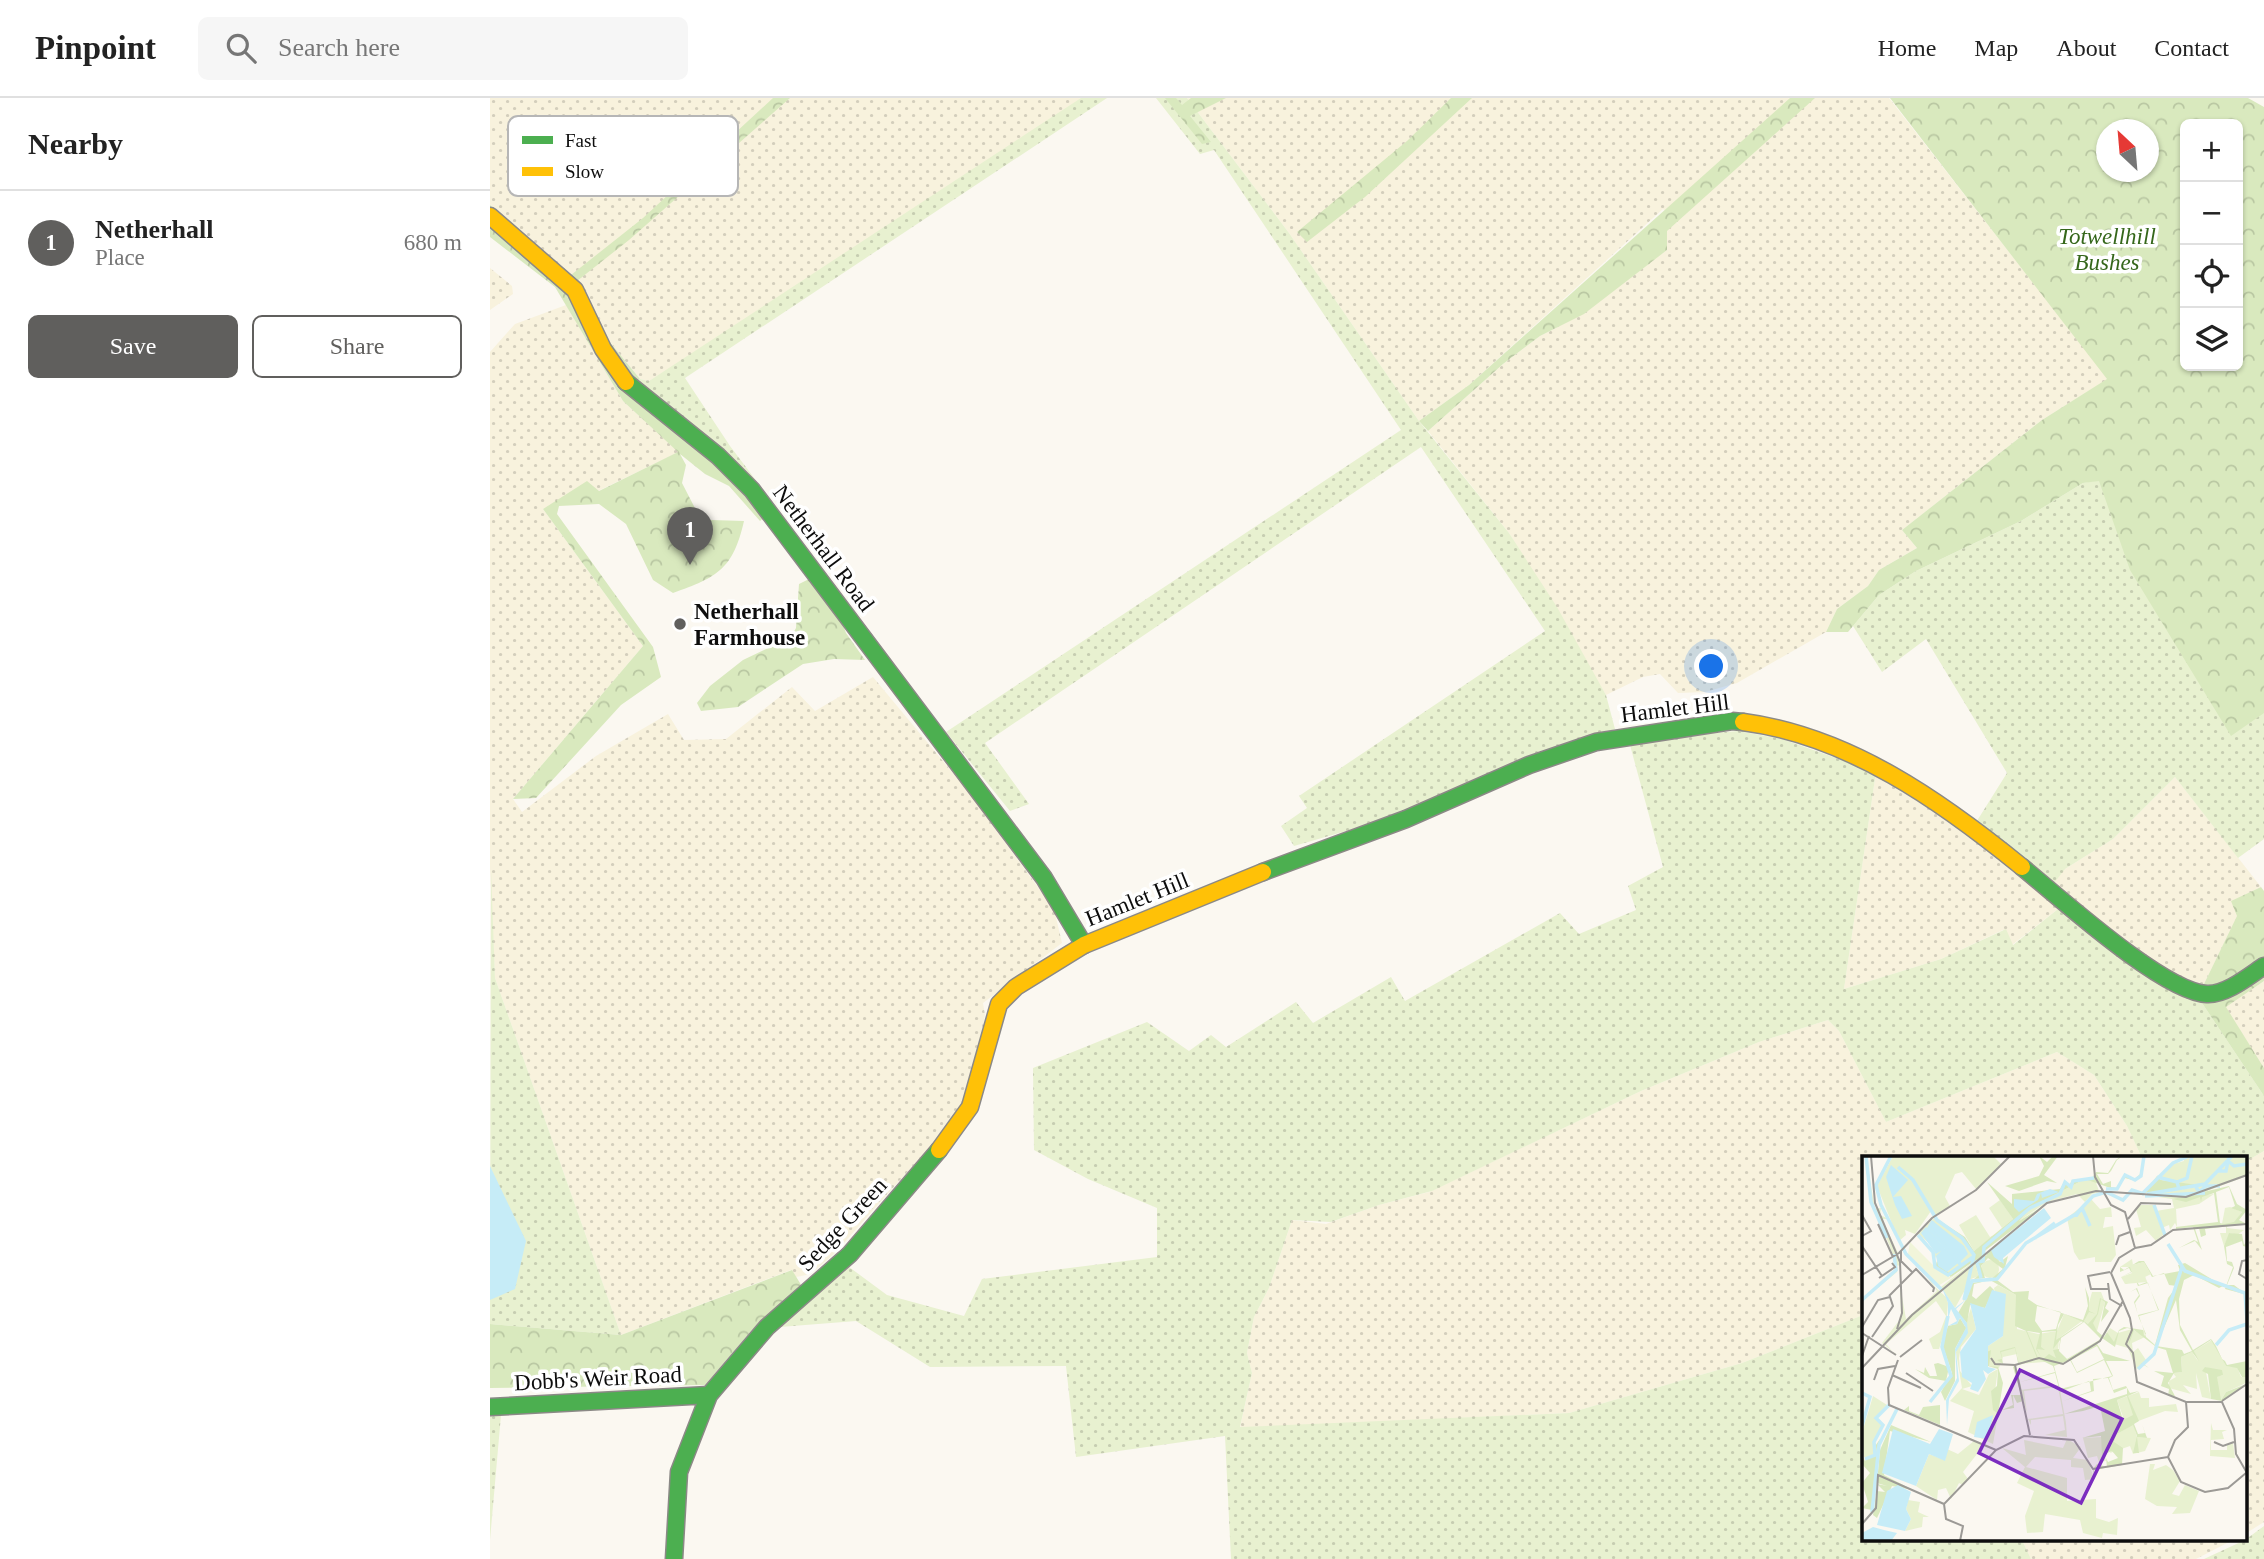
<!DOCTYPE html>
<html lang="en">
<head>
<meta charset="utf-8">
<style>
	:root { --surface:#fff; --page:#f6f6f6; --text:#222; --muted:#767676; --line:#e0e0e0; --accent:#605f5d }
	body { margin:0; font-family:"Times New Roman",serif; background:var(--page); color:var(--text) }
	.controls { position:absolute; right:21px; top:21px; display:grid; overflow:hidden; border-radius:10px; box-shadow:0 2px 5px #0004 }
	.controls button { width:63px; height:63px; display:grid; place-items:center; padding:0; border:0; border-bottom:2px solid var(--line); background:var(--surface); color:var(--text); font:35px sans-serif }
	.compass { position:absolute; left:1606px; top:21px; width:63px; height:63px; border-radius:50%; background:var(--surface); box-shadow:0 2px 5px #0004; rotate:334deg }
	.you { position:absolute; left:1222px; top:569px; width:24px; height:24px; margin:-18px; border:5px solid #fff; border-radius:50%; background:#1a73e8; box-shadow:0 0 0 10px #1a73e833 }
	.badge { display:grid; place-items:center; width:46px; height:46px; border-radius:50%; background:var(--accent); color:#fff; font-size:23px; font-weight:700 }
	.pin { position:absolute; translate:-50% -58px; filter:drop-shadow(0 2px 4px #0008) }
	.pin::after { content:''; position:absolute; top:37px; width:24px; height:21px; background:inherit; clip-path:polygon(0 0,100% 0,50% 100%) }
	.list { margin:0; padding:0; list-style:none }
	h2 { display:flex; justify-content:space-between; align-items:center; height:91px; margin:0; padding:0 28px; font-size:30px }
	h2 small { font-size:23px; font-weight:400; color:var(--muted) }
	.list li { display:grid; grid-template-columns:46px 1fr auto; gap:21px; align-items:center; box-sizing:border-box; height:105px; padding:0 28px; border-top:2px solid var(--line) }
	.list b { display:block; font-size:26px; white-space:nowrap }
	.list p { margin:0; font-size:23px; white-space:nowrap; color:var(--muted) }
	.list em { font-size:23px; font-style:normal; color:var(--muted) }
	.actions { display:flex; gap:14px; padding:21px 28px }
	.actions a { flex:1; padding:16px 0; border:2px solid var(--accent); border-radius:10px; text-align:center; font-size:24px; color:var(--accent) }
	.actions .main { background:var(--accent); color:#fff }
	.icon { flex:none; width:38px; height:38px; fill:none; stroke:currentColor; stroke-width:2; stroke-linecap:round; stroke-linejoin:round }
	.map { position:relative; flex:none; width:1774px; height:1461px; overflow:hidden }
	header { display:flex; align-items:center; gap:42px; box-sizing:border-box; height:98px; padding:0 35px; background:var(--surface); border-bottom:2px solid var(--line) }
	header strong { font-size:33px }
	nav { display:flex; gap:38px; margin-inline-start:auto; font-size:24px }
	.search { width:490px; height:63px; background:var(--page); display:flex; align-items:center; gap:18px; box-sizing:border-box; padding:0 24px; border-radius:10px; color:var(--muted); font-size:26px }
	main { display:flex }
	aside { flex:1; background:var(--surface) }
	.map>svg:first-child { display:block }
</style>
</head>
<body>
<header>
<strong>Pinpoint</strong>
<div class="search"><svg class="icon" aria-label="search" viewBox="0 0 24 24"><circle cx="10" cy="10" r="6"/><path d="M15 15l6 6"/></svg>Search here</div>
<nav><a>Home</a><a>Map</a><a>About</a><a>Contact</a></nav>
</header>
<main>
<aside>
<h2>Nearby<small></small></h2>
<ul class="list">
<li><span class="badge">1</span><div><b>Netherhall</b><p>Place</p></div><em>680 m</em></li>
</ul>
<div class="actions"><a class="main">Save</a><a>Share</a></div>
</aside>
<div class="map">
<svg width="1774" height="1461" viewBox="0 0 1774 1461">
	<defs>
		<pattern id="farmland-dots" width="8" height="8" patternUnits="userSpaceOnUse" patternTransform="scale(1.75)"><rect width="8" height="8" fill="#f8f2dd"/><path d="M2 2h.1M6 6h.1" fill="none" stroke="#d3cebc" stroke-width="1.8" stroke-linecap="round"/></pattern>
		<pattern id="grass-dots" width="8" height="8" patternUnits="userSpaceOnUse" patternTransform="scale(1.75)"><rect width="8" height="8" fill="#e8f1d0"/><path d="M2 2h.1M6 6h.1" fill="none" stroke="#c6cdb1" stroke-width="1.8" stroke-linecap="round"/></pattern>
		<pattern id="forest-crowns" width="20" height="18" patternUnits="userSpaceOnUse" patternTransform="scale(1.75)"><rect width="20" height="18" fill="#d9e9be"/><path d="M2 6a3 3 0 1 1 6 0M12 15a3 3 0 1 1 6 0" fill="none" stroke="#b9c7a2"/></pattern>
	</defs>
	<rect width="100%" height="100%" fill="#fbf8f1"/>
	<path fill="url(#farmland-dots)" d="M0,0H593L321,183L159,283L150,281L119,243L99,200L86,183L0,107Z
		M697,0H1399L1618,281L1552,322L1412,432L1427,450L1389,472L1378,488L1347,511L1336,534L1247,585L1215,594L1188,595L1170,576L1153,579L1116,597L1019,435L938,333L1013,266L1050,238L1066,230L1177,152L1176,130L1186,124L1195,132L1173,111L979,287L929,323L799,135Z
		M0,170L22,188L23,196L0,212Z
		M76,207L133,303L189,354L108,393L53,411L153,548L23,701L32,714L106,658L178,616L194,642L236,641L302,589L325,613L383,579L472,686L564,811L572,845L493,905L495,917L485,976L473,1005L461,1025L344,1156L321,1176L306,1179L301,1172L131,1237L5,880L0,770V254L25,226Z
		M1386,674L1575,771L1623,741L1685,679L1771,789L1742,803L1748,817L1714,886L1713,899L1573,807L1522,847L1513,832L1451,861L1354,891Z
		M1774,883V970L1735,909Z
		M1338,922L1349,933L1396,1024L1567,954L1604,977L1637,1028L1652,1060H1373V1217L1252,1265L1079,1315L750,1330L762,1275L757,1255L764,1219L779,1190L802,1122L836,1126L889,1107L939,1094L1151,993L1269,944Z
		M1774,1053V1424L1755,1436V1064Z
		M1532,1442H1743L1706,1461H1541Z"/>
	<path fill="url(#grass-dots)" d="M591,0H617L195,280L240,348L403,564L390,571L275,418L140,289L150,281L159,283Z
		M666,0H697L799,135L929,323L1019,435L1067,509L1116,597L1125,631L1006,674L891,723L804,748L791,728L817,710L809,698L1055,533L931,349L495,645L539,706L520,713L456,634L911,332L724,52L710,56Z
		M1609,382L1774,615V741L1748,760L1685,679L1623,741L1575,771L1564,785L1485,726L1517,675L1436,541L1392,574L1363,528L1389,497L1426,473L1531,423L1593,385Z
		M1249,633L1292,641L1386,674L1354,891L1451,861L1516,831L1523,847L1573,807C1617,850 1655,877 1713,899L1712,905L1774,998V1053L1755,1064V1060H1652L1637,1028L1604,977L1567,954L1396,1024L1349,933L1338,922L1269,944L1151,993L942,1093L889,1107L841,1124L802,1122L779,1190L764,1219L757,1255L762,1275L750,1329L1079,1315L1252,1265L1373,1217V1442H1532L1541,1461H741L735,1338L586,1359L576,1268L440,1269L366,1223L290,1229L355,1166L397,1197L474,1218L492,1181L667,1159V1110L598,1081L544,1052L543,970L657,924L699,953L721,937L736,949L806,904L823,925L901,879L915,903L1070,815L1089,836L1146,812L1138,788L1173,769L1140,647L1196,637Z
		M1,771L5,880L131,1237L0,1226Z
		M0,1317H11L0,1442Z
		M1774,1428V1461H1714L1755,1442Z"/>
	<path fill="url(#forest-crowns)" fill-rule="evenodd" d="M283,0H300L139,142L87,183L99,200L119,243L150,281L140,288L228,358L279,415L270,423L239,388L215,376L190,356L196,367L192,385L208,416L221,422L254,423C243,471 228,479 183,495L163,482L136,426L109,406L69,408L67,416L163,549L171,579L131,607L46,700L23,701L153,548L53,411L97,383L109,393L188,354L133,303L65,189L0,139V107L81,177L153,120Z
		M675,0H686L692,7L701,0H736L700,18L721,44L712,46Z
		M961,0H982L875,99L817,144L807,134L917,43Z
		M1300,0H1325L1177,133V152L1094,216L1050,238L1013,266L938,333L929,323L979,287Z
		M1400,0H1758L1774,9V615L1741,638L1640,472L1609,383L1593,385L1531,423L1426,473L1389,497L1358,534H1336L1347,511L1378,488L1389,472L1427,450L1412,432L1552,322L1617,281ZM1695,26H1748V268H1695ZM1616,32H1658V74H1616Z
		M321,480L349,516L356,535L375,562L344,561L313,566L248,609L211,613L207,605L220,588L253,562L301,539L306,530L309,486Z
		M1771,789L1774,793V883L1736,909L1774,970V998L1712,905L1714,886L1747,818L1741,803Z
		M302,1172L313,1190L262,1232L215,1287L0,1290V1226L131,1237Z"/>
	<path fill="#c6ecf7" d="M0,1068L36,1143L25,1191L0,1202Z"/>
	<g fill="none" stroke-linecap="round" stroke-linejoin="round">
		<g stroke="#8b8986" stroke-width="19">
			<path id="fast" d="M136,284L228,358L262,392L554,780L594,847
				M1532,769C1569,799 1673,894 1717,896C1736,897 1759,878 1774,868
				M773,774L916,721L1039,667L1106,644L1242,623L1253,624
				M0,1309L219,1297
				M184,1461L189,1374L219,1297L277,1229L360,1156L449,1052"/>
		</g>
		<g stroke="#8b8986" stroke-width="19">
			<path id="slow" d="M0,118L85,192L113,251L136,284
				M1253,624C1359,638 1451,703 1532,769
				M449,1052L480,1009L509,906L526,889L594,847L773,774"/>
		</g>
		<use href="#fast" stroke="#4caf50" stroke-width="16"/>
		<use href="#slow" stroke="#ffc107" stroke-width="16"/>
	</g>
	<circle fill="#605f5d" stroke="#fff" stroke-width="2.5" cx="190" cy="526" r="7"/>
	<g text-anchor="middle" stroke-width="7" stroke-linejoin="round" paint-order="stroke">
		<g font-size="23" font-style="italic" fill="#35671b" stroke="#fff">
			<text x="1617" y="146">Totwellhill<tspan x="1617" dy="26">Bushes</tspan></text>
		</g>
		<g font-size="23" fill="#0d0d0d" stroke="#fff">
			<text transform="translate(334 450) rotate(53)" y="8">Netherhall Road</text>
			<text transform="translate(1185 610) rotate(-7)" y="8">Hamlet Hill</text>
			<text transform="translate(647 801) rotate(-22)" y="8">Hamlet Hill</text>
			<text transform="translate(352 1126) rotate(-47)" y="8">Sedge Green</text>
			<text transform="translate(108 1280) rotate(-3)" y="8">Dobb's Weir Road</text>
		</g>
		<g font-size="23" font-weight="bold" fill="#0d0d0d" stroke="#fff" text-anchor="start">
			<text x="204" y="521">Netherhall<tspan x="204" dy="26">Farmhouse</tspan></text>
		</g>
	</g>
	<g transform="translate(1372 1058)">
		<rect width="385" height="385" fill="#fbf8f1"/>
		<path d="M4,0L13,53L19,52L18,59L27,63H21L22,67L36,97L38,111L36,109L35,116L0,145L36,111L10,46ZM322,0H385V20L329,41L352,38L337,48L314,53L315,71L313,67L308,74L307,69L302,71V78L294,85L284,74L274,80L272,72L279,71L274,53L279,49H291L294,55L312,52L310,43L283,39L335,31L297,23L311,8L322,5ZM223,23L233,24L237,35H242L230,38L223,46L215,38L185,46L157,65L171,50ZM229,43L238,53L249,51L250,61H243L241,72L251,70L254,99L249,106H233V101L217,104L212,96L205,62ZM138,44L151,63L140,72L127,52ZM368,51L380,56L372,67H381L365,68V72L382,74L368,84L372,78L368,77L362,90L358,77H364V69L343,71L360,68L363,52ZM114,59L128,81L134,78L112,95L97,69ZM73,61L99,82L111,100L89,119L85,116L89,111L79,109L74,100L72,105V96L82,91L74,82L67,87L56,78ZM119 113a9 9 0 1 1 18 0a9 9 0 1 1-18 0ZM112,105L117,120L109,123L93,152L79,131ZM65,121L68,123L73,131L84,141L86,147L84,170L77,193H71L67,183L78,176L84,160L74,145L24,188L33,198L43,197L34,198L20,187L39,162L38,129L44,163L75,135ZM136,129L154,139L155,173L176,178L195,175L202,158L220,165L197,182L196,196L205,204L157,208L155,198L141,201L137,212L126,210V190L141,180L132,132ZM230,136H239L243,146L235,175L222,165ZM109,152L114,173L99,191L97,202L98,215L110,230L100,233L117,239L127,218L136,213L132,242L136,258L131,288L106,276L112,255L88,245L100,232L94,196ZM248,172L256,177L270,173L278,178L282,174L283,181L270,187L271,196L276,192L284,204L274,213L266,192L252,188L245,176ZM350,184L364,210L375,211L379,221H385L384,227L364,236L358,245L354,221L361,219L343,211L349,243L340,241L334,217L335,233L321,229L329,238L307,232V225L314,221L311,217L320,216L319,201L330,196L336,205L332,195ZM197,229L204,267L205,281L183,279L203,274L201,260L169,264V269L166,263L201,258L196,231L162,235L165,257L158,234ZM277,236L279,242H287V251L314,248L316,256L303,255L271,267L275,281L289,282L283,295L271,298L268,290L248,297L255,278L265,272L255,244ZM349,267L351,274H365L360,276L362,283L349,284V294H365V289L371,287L373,302L348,300ZM240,281L244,305L237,306L235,300L226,302L221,282ZM205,283L219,291L211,302L226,304L232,323L223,324L221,312L209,311V304L173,301L164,311L205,322V345L234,343V362L247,366L256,362L255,379L241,377L240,382L221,377L218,364L183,358L181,376L165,377L163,360L172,335L155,327L163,311L140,292L164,299L162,284L201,292ZM112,285L122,289L101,316L106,323L101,329L97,327L89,343L84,332L76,334L75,344L54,330L67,298L83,304L85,293L96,298ZM288,308H293L291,314L304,309L311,314L318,325L310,338L317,340L323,329L337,335L328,357L310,358L315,351L295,350L283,343ZM46,344L58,346L56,356L67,361H61L60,371L43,375L49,363L44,353Z" fill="#e8f1d0"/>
		<path d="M177,0L185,6L190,1L196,0L182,19L195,27L185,25L157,35L143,30L177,20L182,10ZM259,0L258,2L255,4L249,15L246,18H235L241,28L249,25V31L255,32L262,20L273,23L280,16L279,20L274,25L263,22L254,34L223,23L171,50L157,65L186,47L120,97L124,100L126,96L134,88L129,94L138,106L146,100L142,115L133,123H129L141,113L126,102L119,110L123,122L112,123L117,119L112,105L89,121L73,111L75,105L89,119L111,100L99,82L75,65L72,61L103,81L112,95L151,63L125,26L150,48V38L198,33L202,26L208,28L210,24L230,22L234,16L246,17L254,4ZM295,20L299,24L336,29L282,37ZM367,30L375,48L385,54L377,64L385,68L343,73L344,79L339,81L337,72L333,73L340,94L333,85L317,92L332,84L336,86L331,71L314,73V71L356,66L352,37L340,41L339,46L338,41L324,46L311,43ZM367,31L373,50L369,52L380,56L372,66L362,68L358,67L354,36ZM367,77L380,78L382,89L385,84V91L381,90L380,85L364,91L365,105L370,106L372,112L365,129H372L384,138L385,179L382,138L363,133L371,111L365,108L362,90ZM272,92L277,105H282L291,120L318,115L316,109L323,107L361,130L357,132L332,119L322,124L317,143L318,169L331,194L349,183L354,190L360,203L363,205L365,209L385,205V221H380L375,212L364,210L349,184L332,195L337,205L330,196L319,201L320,216L312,217L306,227L313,240H306L307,233L299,230L302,220L292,215L311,217L304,194L294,191L292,198L280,207L287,212L280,208L274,214L280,207L292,198L293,190L272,174L266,191L270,173L265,172L257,175L253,191L240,182L235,188L241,197L268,205H244L251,220L247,222L251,234L264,230L268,237L277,235L266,240L277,265L272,268L276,278L283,277L280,268L285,282L275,281L277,297H271L275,280L271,269L255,278L252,286L261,292L260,309L232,314V323L231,313L235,308L245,311L244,302L246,306L256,302L250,295L240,299L239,280L220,282L243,275L238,250L221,255L202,258L265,238V232L252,237L246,222L231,223L232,235L201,245L229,235L228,228L227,225L198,236L193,217L158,226L162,245L159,240L161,245L155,247L151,239L152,252L140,254L151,249L149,239H159L151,211L156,207L153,192L139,196L141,208L135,204L140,203L138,195L153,191L157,207L175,202L164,175L153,170L154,139L128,124H135L151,136L167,135L166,143L175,149L221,164L226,150L223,131L227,142V155L234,158L227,156L222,165L226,168L235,158L238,142L246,146L243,152L247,155L239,166L243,146L239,143L236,158L231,167L235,175L242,181L245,176L252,186L257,174L262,171L281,174L282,180L284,178L277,162L272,146L277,139L274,133L268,136L275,132L278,140L273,147L276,159L296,154L286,127L276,130L274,125L263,128L270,121L274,124L277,129L285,126L277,109L282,106L271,109L270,116L259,121L269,116L267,112L258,116V111L262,114L277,105ZM282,107L290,121L302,117L307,129L315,130L306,142L293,189L284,181L277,160L297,154L278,109ZM314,144L318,174L330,195L322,198L320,194L294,190ZM175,150L199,156L194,173L180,175L173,165ZM202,158L221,166L194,184L196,169ZM222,166L239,183L205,203L197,195L199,182ZM165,175L178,177L174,193L179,201L175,193L183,194L179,191L180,176L194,175L191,193L198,184L197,193L191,194L194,202L187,198L181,203L176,202ZM235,190L242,203L215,216L209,204ZM177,203L191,210L193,216L158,226L153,210ZM208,204L215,217L242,204L250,220L198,233L192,210ZM265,240L271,259L261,264L255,244ZM108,123L106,139L110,127L124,125L112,128L110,140L114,143L128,130L132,134L123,152L108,149L105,167L96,157L106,140L101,145ZM98,162L104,172L93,193V225L83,245L79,236L90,217L80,188L86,170L95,168ZM129,194L127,210L136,211L141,227L136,258L131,254L129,235L135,230L136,213L126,210L125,196ZM76,207L87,211L84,225L67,222L53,213L62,217L63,211L68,220H75L72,208ZM343,211L360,214L361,219L355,221L359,244L364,236L384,228L360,245L349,243L346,218L340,215ZM78,249V269L42,254L47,250V255L57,259L61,251ZM29,269L69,286L28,275L22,319L51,334L30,330L15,362L11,359L15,335L23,336L15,328L25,330L15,327L18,294ZM18,283L13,323L10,354L0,352L6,346L0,327L8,317L0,308V299L3,305Z" fill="#d9e9be" fill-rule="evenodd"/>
		<path d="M31,0H131L139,8L114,33L100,16L93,18L83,41L88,50L72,60L69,55L53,78L43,74L44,79L37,85L15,30ZM270,103L271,109L282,106L289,118L283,121L285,126L263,128L259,121L270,117L268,111H258ZM11,240L25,249L13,262L20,268L13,286L15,295L12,301H2L0,277Z" fill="#e8f1d0"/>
		<path d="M48,86L74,112L88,121L95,118L76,130L46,98Z" fill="#f1f5da"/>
		<path d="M29,9L46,24L31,41L39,40L50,60L40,63L33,49L24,21ZM188,33L197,36L180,42L179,37L176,44L157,56L152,51V43L172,45L175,38ZM182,52L189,62L141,102L142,108L132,101L129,94ZM72,66L102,90L106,98L98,106L68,71ZM64,71L96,107L85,116L76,110L74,100L79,95L74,98L59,77ZM80,132L93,152L106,142L94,153L105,167L106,177L94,196L97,225L87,243L85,269L84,244L95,222L93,193L104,172L98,162L95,168L86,170L95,165L89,153L86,163V147ZM130,134L144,138L141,180L126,190V211L134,213L126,218L121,214L124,223L116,236L108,233L110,227L100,221L98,196L114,173L108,147L123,152ZM131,259L126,283L112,281L115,266ZM31,273L68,288L77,273L91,278L83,305L67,298L54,330L20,317ZM36,329L49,336L44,353L49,363L43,375L15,369L25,335ZM11,371L22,374L35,377L29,385H0V377Z" fill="#c6ecf7"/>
		<path fill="none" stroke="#c6ecf7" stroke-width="3.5" d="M4,0L9,46L25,82M29,0L14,29L19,49L44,98L80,134M36,11L51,24L75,64L100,82L112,99L102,144M356,15H364L366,5L372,10L385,8M295,21L315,26L317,33M315,26L325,22L330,0M334,31L337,36L344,30H358M244,33H255L263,19L273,24L279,20L282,0M281,37L311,7L327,0M285,38L343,28L370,0M283,40L343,37M292,49L303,79M214,60L220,52L228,70M71,65L67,72L99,109M56,79L71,96L73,111L86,119L111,101M173,82L193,67M306,88L323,115L383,137L385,164M119,122L115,106L121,105L122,91L168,52L198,38L203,26L209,31L211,25L232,22M103,143L110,125L135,123L164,87L214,58L231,40L244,36L261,44L270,34L282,38M0,144L34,114L32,98M354,189L367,174L385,168M276,213L292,198L320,111M0,237L8,241L0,270M68,246L89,220L80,191L86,160M3,303L13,299L12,286L21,269L14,262L28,248M10,356L17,289L35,253"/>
		<path fill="none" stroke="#9c9a96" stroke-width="2" d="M9,0L13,47L38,106L40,157L35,173M75,0H113M231,0L233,21L249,49L263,56L273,92L257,102L249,117L268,162L270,174L264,188L271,197L275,226L324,246H360L372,273L374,298L385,317M0,59L9,75L0,80M266,63L279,47L309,48M16,68L31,101M254,89L257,80L268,76M0,90L20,120M273,92L289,89L311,74L385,68M39,95V105L50,116M385,104L380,105L377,118L385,123M0,119L37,97L70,62L114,34L148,0M17,122L33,111L30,107M246,127L248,143L260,150M246,133H229L226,120L248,116M27,140L54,113L72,132L71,136M0,171L16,144L28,141L31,150L10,181M0,177L34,199M0,200L7,180M38,201L60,184M129,202L133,208L153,209L177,202L201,208L238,185L261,145M36,204L26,232L27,249L134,294M153,209L168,279M0,212L50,159L185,47L234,35L324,41L385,19M44,217L71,235M30,219L59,232M12,224L16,213L33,210M360,245L385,228M352,286L361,290L372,286M306,301L319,326L343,336L366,332L384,317M306,301L313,284L326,271L324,246M0,368L14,352L16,319L82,348M98,385L101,370L84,363L82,348L134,294L162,280L212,284L231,313L306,301"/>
		<path fill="#7b2cbf" fill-opacity="0.15" stroke="#7b2cbf" stroke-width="3.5" d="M158,214L260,263L219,347L117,297Z"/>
		<rect width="385" height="385" fill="none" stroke="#0d0d0d" stroke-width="3.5"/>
	</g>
	<rect x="18" y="18" width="230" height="80" rx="10" fill="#fff" stroke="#b6b6b6" stroke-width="2"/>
	<rect x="32" y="38" width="31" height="8" fill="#4caf50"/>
	<rect x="32" y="69" width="31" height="9" fill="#ffc107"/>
	<g font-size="19" fill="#0d0d0d">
		<text x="75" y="49">Fast</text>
		<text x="75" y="80">Slow</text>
	</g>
</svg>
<div class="controls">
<button>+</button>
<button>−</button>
<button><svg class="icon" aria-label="locate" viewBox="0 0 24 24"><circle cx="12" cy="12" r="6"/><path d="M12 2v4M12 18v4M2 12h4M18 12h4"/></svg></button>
<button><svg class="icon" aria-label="layers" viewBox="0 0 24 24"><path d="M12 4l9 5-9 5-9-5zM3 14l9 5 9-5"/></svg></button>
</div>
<svg class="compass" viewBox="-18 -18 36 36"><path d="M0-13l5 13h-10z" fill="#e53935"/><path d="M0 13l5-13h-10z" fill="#767676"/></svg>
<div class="you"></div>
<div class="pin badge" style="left:200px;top:467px">1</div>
</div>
</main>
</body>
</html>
